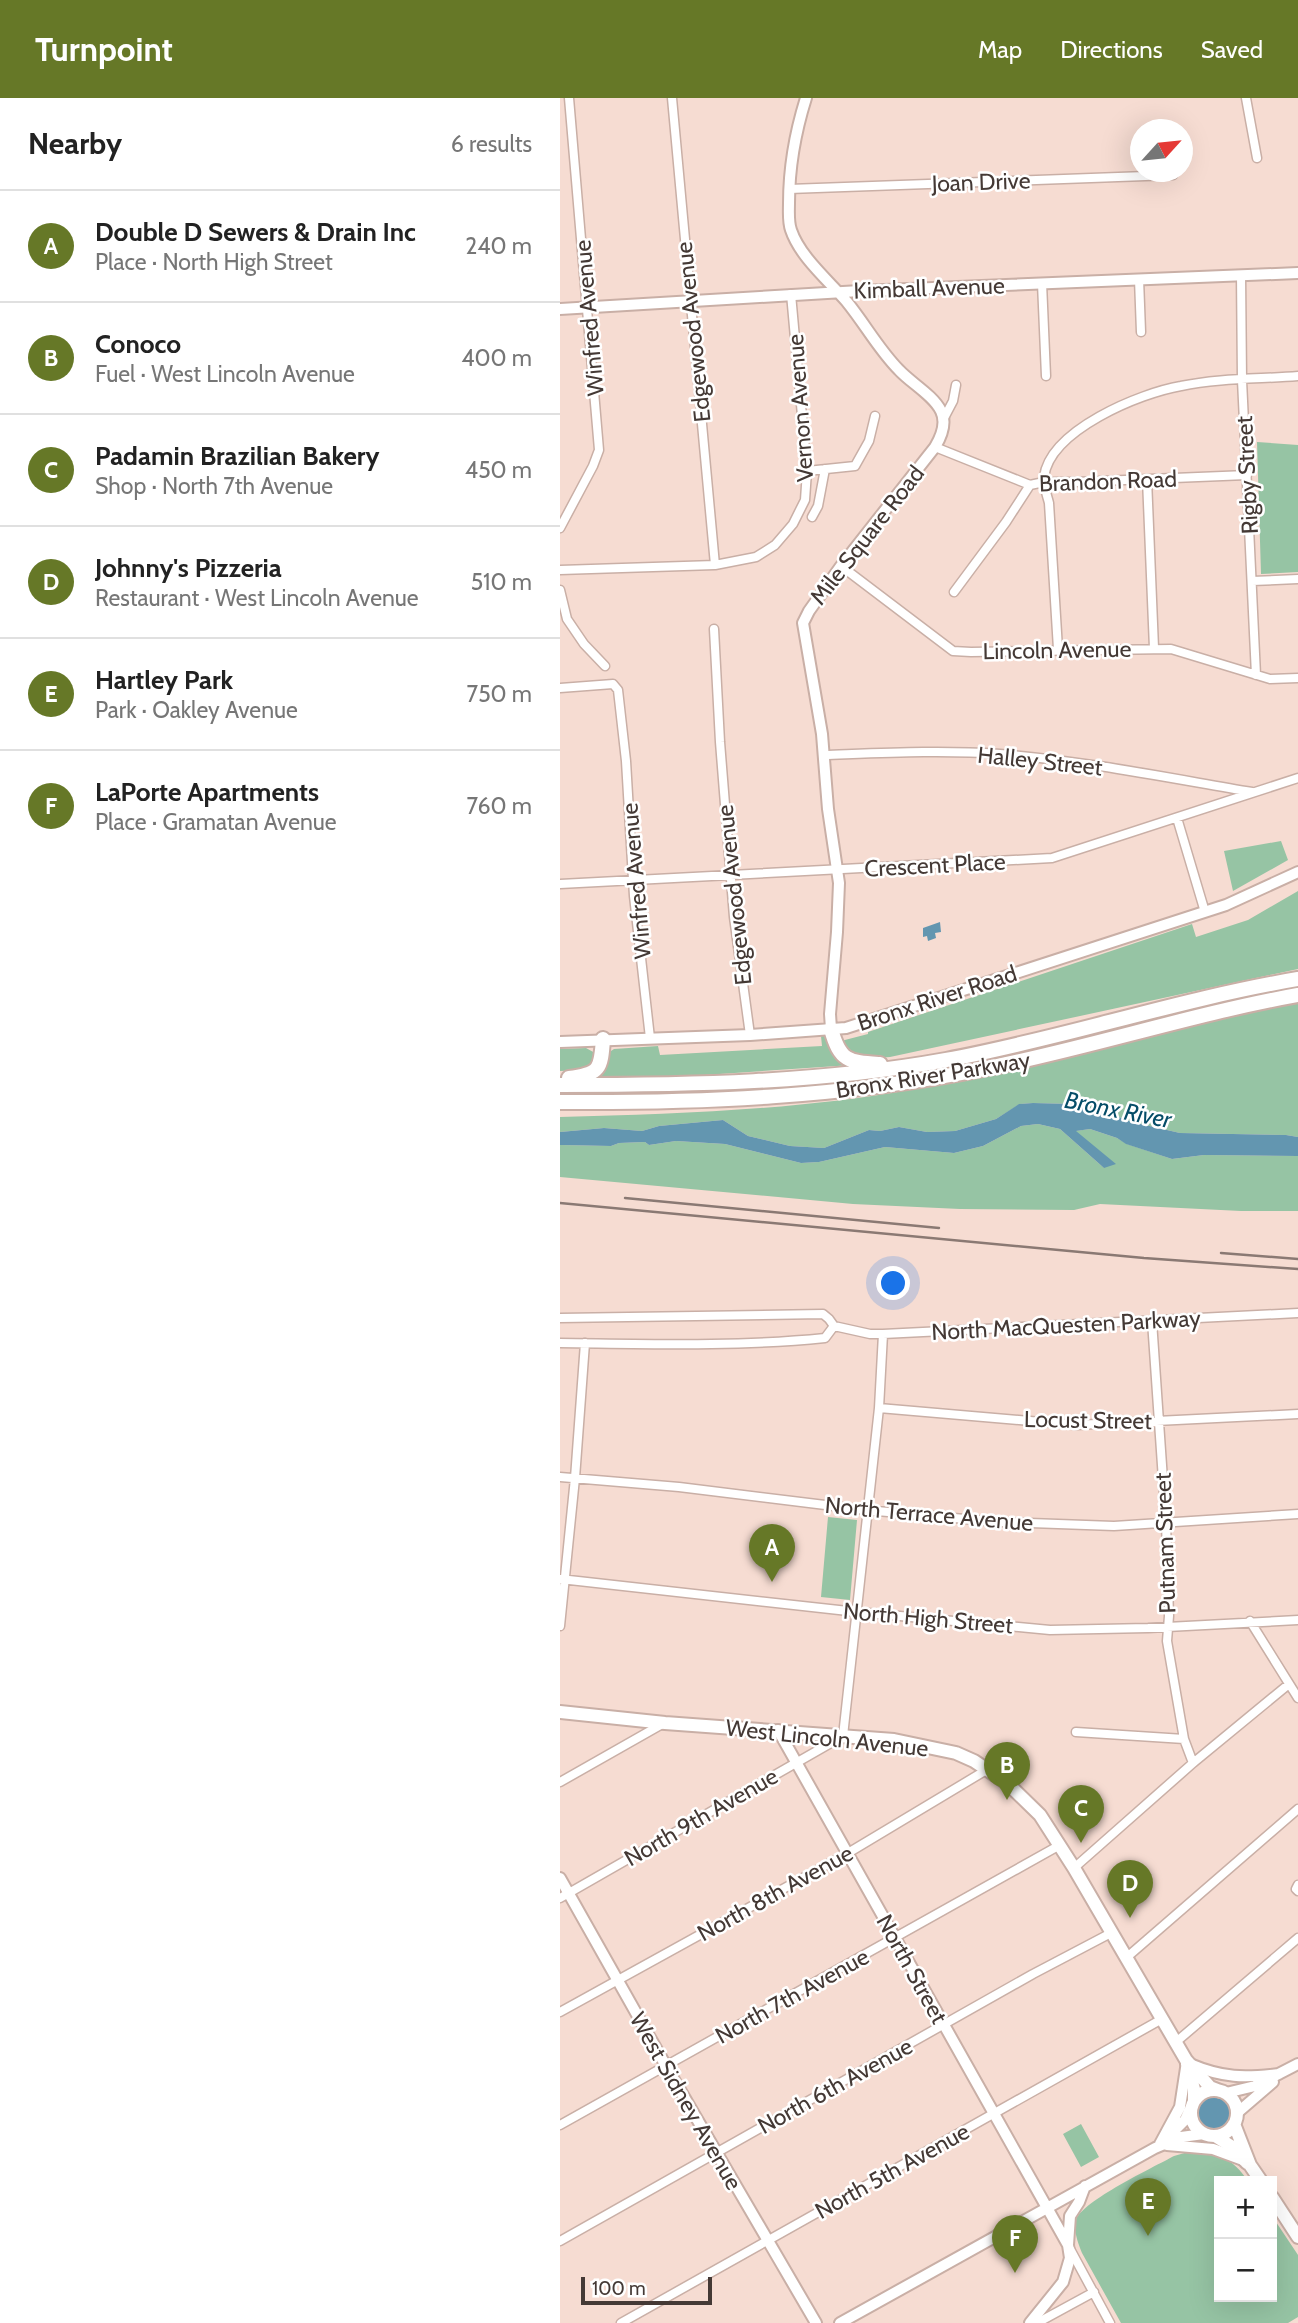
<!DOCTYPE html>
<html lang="en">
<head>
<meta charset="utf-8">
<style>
	:root { --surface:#fff; --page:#f2f2f2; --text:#222; --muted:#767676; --line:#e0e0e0; --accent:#667827 }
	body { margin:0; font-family:Cabin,sans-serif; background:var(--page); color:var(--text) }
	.controls { position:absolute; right:21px; bottom:21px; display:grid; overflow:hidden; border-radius:0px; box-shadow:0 7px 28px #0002 }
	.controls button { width:63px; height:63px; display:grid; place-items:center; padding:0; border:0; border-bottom:2px solid var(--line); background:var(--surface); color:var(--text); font:35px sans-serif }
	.compass { position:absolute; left:570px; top:21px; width:63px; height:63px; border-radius:50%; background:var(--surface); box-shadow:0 7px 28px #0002; rotate:63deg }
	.scale { position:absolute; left:21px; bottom:18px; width:131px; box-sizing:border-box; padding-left:7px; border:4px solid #443935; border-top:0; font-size:19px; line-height:24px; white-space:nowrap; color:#443935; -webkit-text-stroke:5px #fff; paint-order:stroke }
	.you { position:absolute; left:334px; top:1186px; width:24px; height:24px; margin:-18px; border:5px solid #fff; border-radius:50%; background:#1a73e8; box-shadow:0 0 0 10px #1a73e833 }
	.badge { display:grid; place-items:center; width:46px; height:46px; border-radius:50%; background:var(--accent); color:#fff; font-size:23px; font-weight:700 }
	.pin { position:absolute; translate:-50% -58px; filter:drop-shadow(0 2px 4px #0008) }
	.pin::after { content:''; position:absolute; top:37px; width:24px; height:21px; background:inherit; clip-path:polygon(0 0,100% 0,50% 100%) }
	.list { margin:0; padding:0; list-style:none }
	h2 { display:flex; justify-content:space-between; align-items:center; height:91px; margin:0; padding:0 28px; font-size:30px }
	h2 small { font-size:23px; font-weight:400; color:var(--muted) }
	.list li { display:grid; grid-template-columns:46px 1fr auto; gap:21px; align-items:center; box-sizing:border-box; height:112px; padding:0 28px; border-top:2px solid var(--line) }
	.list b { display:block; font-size:26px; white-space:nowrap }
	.list p { margin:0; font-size:23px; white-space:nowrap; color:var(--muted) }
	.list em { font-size:23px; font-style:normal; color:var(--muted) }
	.map { position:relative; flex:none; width:738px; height:2225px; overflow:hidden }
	header { display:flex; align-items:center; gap:42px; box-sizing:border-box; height:98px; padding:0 35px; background:var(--accent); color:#fff }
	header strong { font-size:33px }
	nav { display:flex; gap:38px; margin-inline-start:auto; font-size:24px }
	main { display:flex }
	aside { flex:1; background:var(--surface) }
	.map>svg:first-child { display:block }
</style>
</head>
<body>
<header>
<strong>Turnpoint</strong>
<nav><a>Map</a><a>Directions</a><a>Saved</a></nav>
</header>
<main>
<aside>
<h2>Nearby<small>6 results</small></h2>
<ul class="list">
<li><span class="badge">A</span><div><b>Double D Sewers &amp; Drain Inc</b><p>Place · North High Street</p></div><em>240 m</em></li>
<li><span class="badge">B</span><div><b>Conoco</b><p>Fuel · West Lincoln Avenue</p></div><em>400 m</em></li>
<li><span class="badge">C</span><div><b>Padamin Brazilian Bakery</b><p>Shop · North 7th Avenue</p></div><em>450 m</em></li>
<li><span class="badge">D</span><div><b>Johnny's Pizzeria</b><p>Restaurant · West Lincoln Avenue</p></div><em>510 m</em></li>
<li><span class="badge">E</span><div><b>Hartley Park</b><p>Park · Oakley Avenue</p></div><em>750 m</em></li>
<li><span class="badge">F</span><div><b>LaPorte Apartments</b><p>Place · Gramatan Avenue</p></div><em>760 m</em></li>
</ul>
</aside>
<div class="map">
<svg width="738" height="2225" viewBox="0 0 738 2225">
	<rect width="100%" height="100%" fill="#f6dcd2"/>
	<path fill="#96c4a4" d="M697,344L738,347V474L701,476Z
		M721,743L728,762L673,793L664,753Z
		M738,793V871L330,959L303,961L292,959L281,943L308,936V934L632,826L636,839L688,822Z
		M738,905V1039L726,1037L620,1035L572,1024L544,1013L511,1006L473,1005L460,1006L436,1021L395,1033L367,1034L339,1029L320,1033L309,1032L264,1050L230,1048L188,1038L163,1022L99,1028L82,1033L44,1030L0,1034V1019C118,1016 238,1012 355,991C484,969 609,930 738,905Z
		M261,938H266L292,967L130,978H39L48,955L54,951L98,948L100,957L262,948Z
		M0,951L26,950L35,955L37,962L25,972L0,973Z
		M478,1026L500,1031L544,1070L515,1033L530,1031L557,1040L567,1046L612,1061L644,1057L738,1058V1113H681L540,1106L514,1112L400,1111L293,1106L0,1079V1047L51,1048L59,1045L85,1044L89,1047L116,1043L165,1046L241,1065L259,1064L325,1049L394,1055L423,1048L461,1028Z
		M268,1419L297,1422L290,1502L261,1499Z
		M521,2026L539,2059L521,2069L503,2036Z
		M628,2054C657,2055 672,2059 688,2083H659V2199H712V2118L738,2157V2219L728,2225H561L522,2155C518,2145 513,2132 516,2122C522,2103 594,2069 614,2058Z"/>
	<path fill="#6396b0" d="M380,824L381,834L375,835L376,840L368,843L367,838L363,839V830Z
		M473,1005L512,1006L544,1013L572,1024L620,1035L726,1037L738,1039V1058L644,1057L612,1061L566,1046L557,1040L530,1031L516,1033L556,1066L544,1070L500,1031L478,1026L461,1028L423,1048L394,1055L325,1049L259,1064L241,1065L165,1046L116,1043L89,1047L85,1044L59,1045L51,1048L0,1047V1034L44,1030L82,1033L99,1028L163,1022L188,1038L230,1048L264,1050L309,1032L320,1033L339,1029L367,1034L395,1033L436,1021L459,1006Z
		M637 2015a17 17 0 1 1 34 0a17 17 0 1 1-34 0Z"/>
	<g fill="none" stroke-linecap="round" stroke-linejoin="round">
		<g stroke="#c9afa6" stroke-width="11">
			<path id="street" d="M112,0L155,467
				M686,0L697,60
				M229,91L613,77
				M681,177L682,282L696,577
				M579,181L581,234
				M482,185L486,278
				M383,322L393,303L396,287
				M375,349L470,387L484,384H516L687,377
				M247,373L295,368L309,343L315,318
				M587,381L594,550
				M252,419L258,408L265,371
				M0,430L33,368L39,352L9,0
				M281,468L393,553L411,554L611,551L710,581L738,580
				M0,472L155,467L196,459L215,447L233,426L245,402L247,373L231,196
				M692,483L738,481
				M0,492L7,521L24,546L45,568
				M394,494L446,424L470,387
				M154,531L160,644L174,819L190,937
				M498,551L489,405C487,397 483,387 484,379C490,332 580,295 621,288C658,280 700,281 738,278
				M0,590L53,586L58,592L66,663L74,798L90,940
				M264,657C323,655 382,652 440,656C525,663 609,680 692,694
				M617,720L645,814
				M0,786L492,760L738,680
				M0,1220L263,1216L269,1221L274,1228L310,1236H323L738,1215
				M592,1223L606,1425L609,1518L607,1543L624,1641L633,1665
				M0,1245C88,1246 177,1249 265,1240L274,1228
				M319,1310L516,1327L738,1316
				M0,1379L119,1389L306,1412L438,1424L554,1428L738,1416
				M0,1481L297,1514L490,1532L588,1530L738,1522
				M690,1523L738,1600
				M0,1528L15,1380L25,1245
				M516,1634L624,1641
				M0,1684L104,1625
				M514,1770L633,1665L729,1586
				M738,1787L736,1791L738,1793
				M0,1800L283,1638L319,1310L323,1236
				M566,1860L738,1711
				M0,1914L288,1755L428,1671
				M616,1944L738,1840
				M0,2027L500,1747
				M0,2143L473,1876L551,1835
				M510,2151L550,2225
				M61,2225L602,1921
				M477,2225L534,2194"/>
		</g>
		<g stroke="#c9afa6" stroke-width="14">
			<path id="secondary" d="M246,0C235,35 229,68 229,105C229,114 228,124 231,132C240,159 269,183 287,204C305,226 319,252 339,272C351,285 373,297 381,313C387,325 381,339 375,349L281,468L249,513L243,525L262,636L268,711L279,785L277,834L270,916L271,931
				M0,211L300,193L738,175
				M0,944L190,937L286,930L666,807L738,774
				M218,1632L508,2147
				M0,1780L106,1968L256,2225
				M630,1966C663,1980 684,1980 719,1976
				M666,1995L695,1988L738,1966
				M677,2015L713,1984
				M605,2042L625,2022L631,2009
				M600,2046L620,2009L626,1970
				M607,2047L653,2051L683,2062
				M280,2225L595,2050L621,2039L644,2036
				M470,2225L503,2184L510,2160L508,2147L510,2118L519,2104L525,2088"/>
		</g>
		<g stroke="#c9afa6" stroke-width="16">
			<path id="primary" d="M0,1614L105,1625L334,1642L396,1655L414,1663L447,1685L480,1717L514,1770L626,1962L650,1989L660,1993
				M627,1966L634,1991V2003
				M631 2015a23 23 0 1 1 46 0a23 23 0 1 1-46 0Z
				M674,2026L690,2067L701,2083
				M655,2038L671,2048L687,2065
				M712,2099L738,2139"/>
		</g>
		<g stroke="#c9afa6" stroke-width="18">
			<path id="highway" d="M271,931C280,964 289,964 320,966
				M9,980C40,976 41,971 43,941
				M0,987C129,987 259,985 386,962C505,940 619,901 738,881
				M0,1004C142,1005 284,999 423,971C529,950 632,916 738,897"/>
		</g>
		<use href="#street" stroke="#fff" stroke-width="8"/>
		<use href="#secondary" stroke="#fff" stroke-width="10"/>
		<use href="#primary" stroke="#fff" stroke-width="12"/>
		<use href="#highway" stroke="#fff" stroke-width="14"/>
		<path stroke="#8a7973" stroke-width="2.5" d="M65,1100L379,1130
			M0,1105L584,1160L738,1171
			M661,1155L738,1161"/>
	</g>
	<g text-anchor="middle" stroke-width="5" stroke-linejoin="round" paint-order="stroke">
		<g font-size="23" fill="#443935" stroke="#fff">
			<text transform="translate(421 84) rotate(-2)" y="8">Joan Drive</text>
			<text transform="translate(369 190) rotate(-2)" y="8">Kimball Avenue</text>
			<text transform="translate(29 220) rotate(-95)" y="8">Winfred Avenue</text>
			<text transform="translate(133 234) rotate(-96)" y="8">Edgewood Avenue</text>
			<text transform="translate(240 310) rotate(-94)" y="8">Vernon Avenue</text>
			<text transform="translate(687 377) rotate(-93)" y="8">Rigby Street</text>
			<text transform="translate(548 383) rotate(-2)" y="8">Brandon Road</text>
			<text transform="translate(307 437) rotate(-52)" y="8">Mile Square Road</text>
			<text transform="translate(497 552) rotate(-1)" y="8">Lincoln Avenue</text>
			<text transform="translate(480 663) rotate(6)" y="8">Halley Street</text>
			<text transform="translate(375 767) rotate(-3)" y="8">Crescent Place</text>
			<text transform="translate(76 783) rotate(-95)" y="8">Winfred Avenue</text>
			<text transform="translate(174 797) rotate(-96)" y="8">Edgewood Avenue</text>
			<text transform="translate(377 900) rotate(-18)" y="8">Bronx River Road</text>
			<text transform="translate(373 977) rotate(-9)" y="8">Bronx River Parkway</text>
			<text transform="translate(506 1227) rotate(-3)" y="8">North MacQuesten Parkway</text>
			<text transform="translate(528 1322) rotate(1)" y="8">Locust Street</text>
			<text transform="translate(369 1416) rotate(5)" y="8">North Terrace Avenue</text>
			<text transform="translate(605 1445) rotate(-92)" y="8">Putnam Street</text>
			<text transform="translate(368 1520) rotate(5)" y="8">North High Street</text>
			<text transform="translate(267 1640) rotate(6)" y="8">West Lincoln Avenue</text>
			<text transform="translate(141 1719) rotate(-30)" y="8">North 9th Avenue</text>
			<text transform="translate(215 1795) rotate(-29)" y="8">North 8th Avenue</text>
			<text transform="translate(352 1871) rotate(61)" y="8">North Street</text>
			<text transform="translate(232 1898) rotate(-29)" y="8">North 7th Avenue</text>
			<text transform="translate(275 1988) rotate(-29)" y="8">North 6th Avenue</text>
			<text transform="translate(126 2003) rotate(60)" y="8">West Sidney Avenue</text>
			<text transform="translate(332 2073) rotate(-29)" y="8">North 5th Avenue</text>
		</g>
		<g font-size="24" font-style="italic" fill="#054d68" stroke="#fff">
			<text transform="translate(558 1012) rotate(11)" y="8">Bronx River</text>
		</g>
	</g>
</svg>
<div class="controls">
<button>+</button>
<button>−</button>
</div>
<svg class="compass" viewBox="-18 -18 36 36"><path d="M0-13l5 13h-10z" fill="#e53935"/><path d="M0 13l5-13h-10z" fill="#767676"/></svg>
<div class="scale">100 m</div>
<div class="you"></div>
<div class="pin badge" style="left:212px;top:1484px">A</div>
<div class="pin badge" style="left:447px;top:1702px">B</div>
<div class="pin badge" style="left:521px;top:1745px">C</div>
<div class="pin badge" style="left:570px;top:1820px">D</div>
<div class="pin badge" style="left:588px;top:2138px">E</div>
<div class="pin badge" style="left:455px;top:2175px">F</div>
</div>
</main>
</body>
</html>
